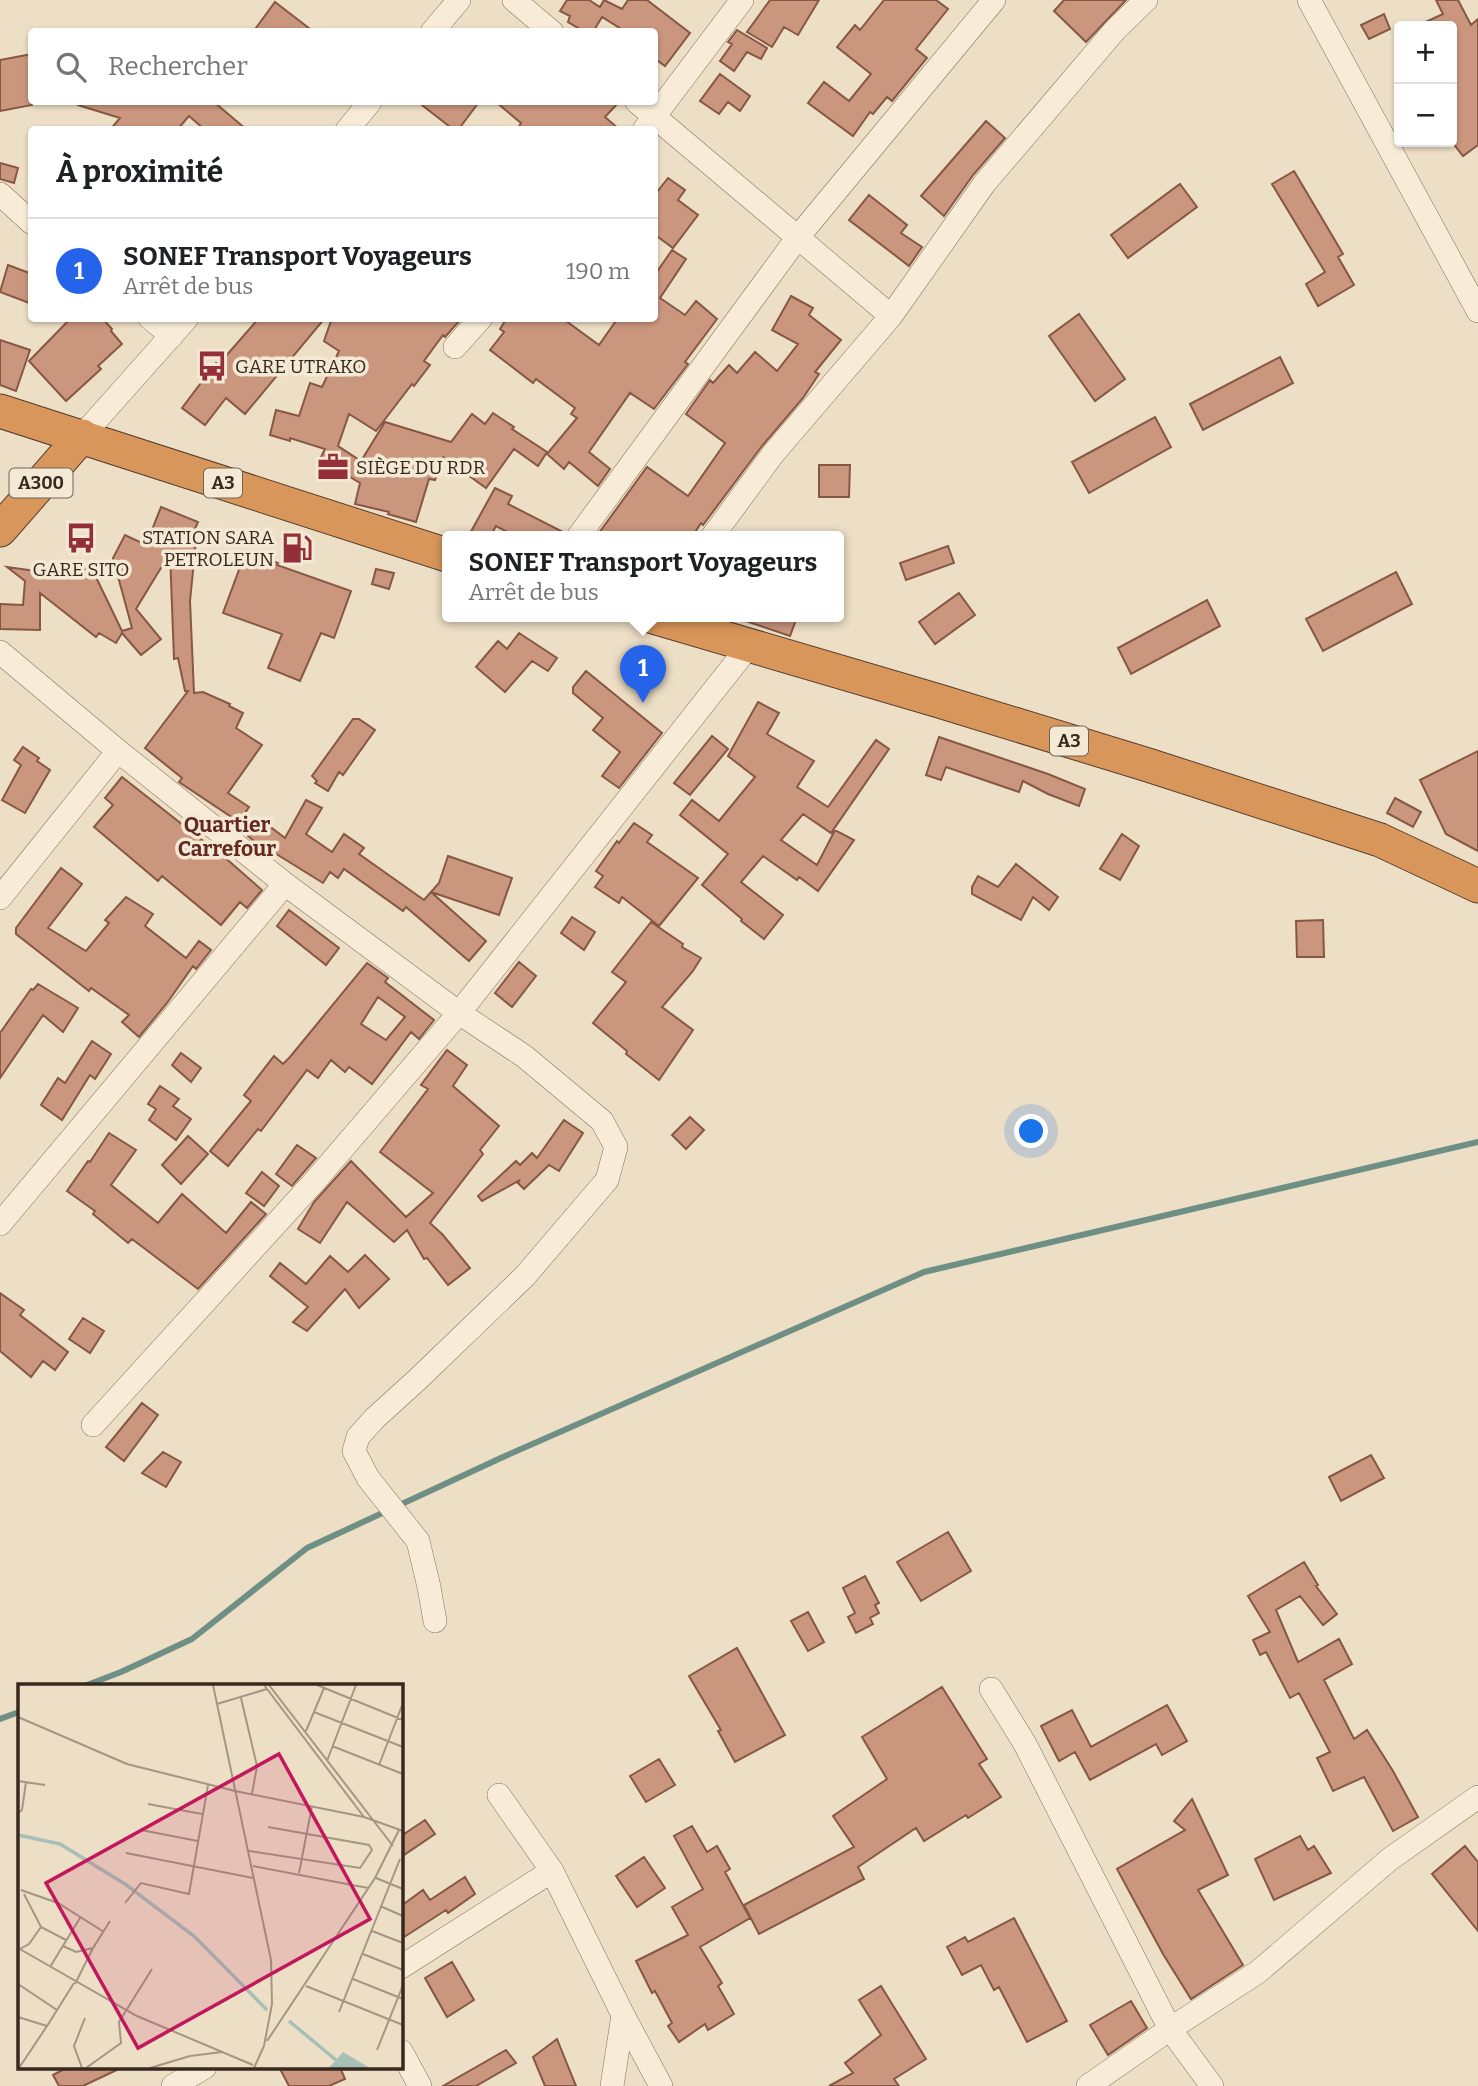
<!DOCTYPE html>
<html lang="fr">
<head>
<meta charset="utf-8">
<style>
	:root { --surface:#fff; --page:#f6f6f6; --text:#202124; --muted:#757577; --line:#e0e0e0; --accent:#2563eb }
	body { margin:0; font-family:Bitter,serif; background:var(--page); color:var(--text) }
	.controls { position:absolute; right:21px; top:21px; display:grid; overflow:hidden; border-radius:7px; box-shadow:0 2px 5px #0004 }
	.controls button { width:63px; height:63px; display:grid; place-items:center; padding:0; border:0; border-bottom:2px solid var(--line); background:var(--surface); color:var(--text); font:35px sans-serif }
	.you { position:absolute; left:1032px; top:1132px; width:24px; height:24px; margin:-18px; border:5px solid #fff; border-radius:50%; background:#1a73e8; box-shadow:0 0 0 10px #1a73e833 }
	.badge { display:grid; place-items:center; width:46px; height:46px; border-radius:50%; background:var(--accent); color:#fff; font-size:23px; font-weight:700 }
	.pin { position:absolute; translate:-50% -58px; filter:drop-shadow(0 2px 4px #0008) }
	.pin::after { content:''; position:absolute; top:37px; width:24px; height:21px; background:inherit; clip-path:polygon(0 0,100% 0,50% 100%) }
	.popup { position:absolute; left:442px; top:531px; width:402px; height:91px; box-sizing:border-box; display:grid; place-content:center; border-radius:7px; background:var(--surface); filter:drop-shadow(0 2px 5px #0005); font-size:23px; white-space:nowrap; color:var(--muted) }
	.popup b { font-size:26px; color:var(--text) }
	.popup::after { content:''; position:absolute; left:50%; top:100%; margin-left:-14px; border:14px solid transparent; border-top-color:var(--surface) }
	.list { margin:0; padding:0; list-style:none }
	h2 { display:flex; justify-content:space-between; align-items:center; height:91px; margin:0; padding:0 28px; font-size:30px }
	h2 small { font-size:23px; font-weight:400; color:var(--muted) }
	.list li { display:grid; grid-template-columns:46px 1fr auto; gap:21px; align-items:center; box-sizing:border-box; height:105px; padding:0 28px; border-top:2px solid var(--line) }
	.list b { display:block; font-size:26px; white-space:nowrap }
	.list p { margin:0; font-size:23px; white-space:nowrap; color:var(--muted) }
	.list em { font-size:23px; font-style:normal; color:var(--muted) }
	.icon { flex:none; width:38px; height:38px; fill:none; stroke:currentColor; stroke-width:2; stroke-linecap:round; stroke-linejoin:round }
	.map { position:relative; flex:none; width:1478px; height:2086px; overflow:hidden }
	.search { position:absolute; background:var(--surface); box-shadow:0 2px 5px #0004; left:28px; top:28px; width:630px; height:77px; display:flex; align-items:center; gap:18px; box-sizing:border-box; padding:0 24px; border-radius:7px; color:var(--muted); font-size:26px }
	.panel { position:absolute; background:var(--surface); box-shadow:0 2px 5px #0004; left:28px; top:126px; width:630px; height:196px; border-radius:7px }
	.map>svg:first-child { display:block }
</style>
</head>
<body>
<div class="map">
<svg width="1478" height="2086" viewBox="0 0 1478 2086">
	<rect width="100%" height="100%" fill="#eddec6"/>
	<g fill="none" stroke-linecap="round" stroke-linejoin="round">
		<path stroke="#6e8f84" stroke-width="6" d="M87,1685L121,1672L192,1639L307,1548L503,1457L924,1272L1478,1142
			M0,1719L19,1712"/>
	</g>
	<path fill="#ca967d" stroke="#865843" stroke-width="2" fill-rule="evenodd" d="M567,0H589L600,7L604,0L622,9L628,0H647L690,33L665,66L654,58V32H626L602,17L593,32H585L568,22L570,16L560,11Z
		M770,0H819L798,35L784,27L772,47L747,32Z
		M884,0H936L948,9L916,49L927,58L892,101L887,97L873,114L870,112L853,136L808,103L824,82L849,101L871,74L837,47L855,25L860,30Z
		M1064,0H1126L1086,42L1054,11Z
		M1436,0H1458L1471,25L1478,19V145L1463,156L1452,142V26H1417L1443,14Z
		M275,2L314,32H253Z
		M1384,14L1390,29L1369,39L1361,25Z
		M737,30L767,48L761,59L747,52L734,71L720,61L732,44L728,42Z
		M32,54V105L0,111V60Z
		M720,74L750,96L740,111L728,102L719,114L700,101Z
		M79,102H214L247,130H205L189,116L177,130H110L120,118L78,105Z
		M418,102H479L458,130H454Z
		M496,102H619L605,117L620,130H517L521,123Z
		M986,121L1005,138L973,175L944,216L921,196Z
		M0,163L18,168L14,183L0,179Z
		M1294,171L1343,254L1338,257L1354,285L1318,306L1306,284L1325,272L1272,184Z
		M668,178L685,190L678,200L698,215L673,248L654,234V196Z
		M1180,184L1197,207L1128,258L1111,235Z
		M869,195L907,225L901,233L922,247L909,266L849,220Z
		M672,250L686,259L660,298L685,315L696,301L717,319L685,362L688,364L654,409L630,393L589,452L610,469L598,486L569,462L564,469L547,454L577,418L571,414L575,408L536,379L533,383L490,350L504,332L500,329L507,318H562L599,345L618,318H654V276Z
		M8,265L32,274V304L0,292Z
		M791,296L813,308L809,315L841,340L815,372L819,374L803,398L762,446L703,525L701,523L692,537H596L647,467L688,496L725,443L686,414L710,380L713,383L729,365L737,373L755,352L777,371L798,344L772,330Z
		M1079,314L1125,379L1095,401L1049,336Z
		M71,318H102L112,329L111,331L122,344L98,366L101,369L66,401L29,361Z
		M259,318H325L245,414L226,398L205,425L182,408L216,363L219,364Z
		M332,318H462L445,337L443,335L424,361L430,365L414,386L412,384L376,431L349,414L338,446L361,461L385,422L451,442L472,414L485,424L493,413L514,427L512,429L547,452L538,466L514,449L486,488L443,457L435,480L429,479L416,522L388,514L389,512L355,504L360,483L320,459L325,449L290,438V441L270,435L276,410L299,416L310,383L322,387L339,351L324,341Z
		M0,340L30,350L16,391L0,385Z
		M1280,357L1293,383L1203,430L1190,404Z
		M1155,417L1171,447L1089,493L1072,462Z
		M819,465H850L849,497H819Z
		M495,488L512,496L508,504L565,533L564,537H517L496,526L490,537H468Z
		M161,507L198,522L191,538L196,541L190,601L194,693L203,692L230,704L229,706L243,713L236,728L262,745L228,793L249,807L239,822L179,782L182,778L145,748L188,691H185L178,658L174,659L170,553L136,609L161,639L141,655L122,633L116,643L99,633L96,637L40,593V630L0,629V604L23,605L25,581L7,567L72,576L79,564L94,573L122,631L132,628L113,558L125,535L146,545Z
		M948,546L954,563L906,580L900,563Z
		M246,551L278,563L277,565L351,591L334,638L321,633L300,681L268,668L282,634L223,613Z
		M376,569L394,573L389,589L372,584Z
		M1396,572L1412,604L1323,651L1306,619Z
		M959,593L975,615L935,644L919,622Z
		M1207,600L1220,626L1131,674L1118,648Z
		M743,617H797L790,636L743,620Z
		M519,633L557,658L548,671L532,661L505,692L476,667L498,641L507,649Z
		M586,671L662,733L619,788L602,776L620,752L593,730L603,718L573,693V687Z
		M758,702L779,713L767,734L814,761L797,787L828,807L876,740L889,749L831,833L803,814L781,840L817,865L835,830L854,840L818,891L799,877L797,880L763,856L741,882L783,915L764,939L741,921L742,919L702,885L728,854L680,815L692,800L719,821L755,777L728,756Z
		M353,719H359L375,730L343,775L339,772L328,791L315,783L317,781L312,776Z
		M712,736L728,749L690,795L674,783Z
		M939,737L1048,774L1085,789L1079,806L1048,794L1023,781L1019,792L946,767L941,780L926,775Z
		M23,747L39,758L37,761L50,770L25,813L2,800L21,765L14,760Z
		M1478,751V851L1446,834L1420,780Z
		M122,777L230,862L262,890L247,908L240,902L221,925L162,876L158,881L94,827L113,805L105,798Z
		M1395,798L1421,812L1413,827L1387,813Z
		M306,800L322,808L306,834L332,852L344,834L364,848L359,854L424,900L431,892L486,941L469,961L406,907L403,911L344,869L338,878L330,872L323,883L265,847L263,849L248,836L260,819L285,838Z
		M634,823L652,835L647,842L698,878L659,926L622,897L619,903L595,887L603,876L596,871L617,841L619,843Z
		M1122,834L1139,846L1120,880L1100,869Z
		M448,856L512,878L499,915L431,892L439,883Z
		M1016,864L1058,897L1049,910L1033,897L1021,920L972,894V887L978,876L998,887Z
		M61,868L82,884L48,928L86,951L109,923L105,920L126,897L153,914L145,926L186,958L199,941L211,950L196,969L193,966L167,1003L139,1037L122,1022L129,1015L91,988L89,991L16,934V928Z
		M289,910L339,948L326,965L277,926Z
		M572,917L595,932L584,950L561,933Z
		M1323,920L1324,957H1297L1296,921Z
		M651,922L683,944L682,947L701,958L693,971L662,1007L693,1030L659,1080L626,1054L627,1051L593,1023L626,982L612,972Z
		M519,962L536,976L512,1007L495,993Z
		M367,963L388,978L385,982L434,1020L419,1039L411,1032L372,1084L349,1067L345,1072L331,1060L318,1078L307,1070L261,1131L258,1129L228,1166L210,1151L251,1101L244,1095L274,1056L283,1064L290,1057ZM378,997L405,1017L386,1040L361,1024Z
		M38,984L78,1008L63,1032L43,1015L0,1078V1033L31,989L33,990Z
		M92,1041L111,1054L95,1079L90,1075L62,1120L41,1105L58,1078L65,1083Z
		M447,1050L467,1065L453,1086L499,1126L480,1150L483,1154L430,1223L443,1235L470,1268L448,1285L427,1258L424,1259L407,1230L394,1242L347,1202L320,1243L298,1229L314,1202L351,1161L406,1217L433,1193L380,1152L428,1089L421,1085Z
		M181,1053L201,1068L191,1082L172,1065Z
		M160,1086L179,1099L173,1106L191,1119L176,1140L149,1120L156,1109L148,1104Z
		M690,1117L704,1130L686,1149L672,1135Z
		M564,1120L583,1133L559,1171L549,1165L524,1189L518,1183L520,1180L482,1201L478,1196L516,1161L520,1165L532,1153L537,1158Z
		M109,1133L136,1150L111,1185L158,1223L182,1194L226,1233L251,1202L266,1214L198,1289L132,1239L128,1243L93,1214L95,1211L67,1191L88,1161L90,1162Z
		M188,1136L208,1154L181,1184L162,1165Z
		M297,1145L316,1158L292,1186L276,1174Z
		M262,1172L279,1186L264,1206L246,1193Z
		M365,1255L389,1279L359,1308L345,1289L307,1331L293,1322L308,1307L270,1276L280,1263L306,1284L330,1256L348,1272Z
		M0,1293L24,1310L20,1315L68,1352L55,1370L43,1361L31,1377L0,1351Z
		M83,1318L104,1331L90,1353L69,1339Z
		M142,1403L158,1415L124,1461L106,1447Z
		M163,1452L181,1462L166,1487L142,1473Z
		M1371,1455L1384,1478L1341,1501L1329,1477Z
		M948,1532L971,1571L921,1601L897,1562Z
		M1304,1562L1318,1585L1316,1586L1337,1614L1323,1625L1300,1596L1276,1610L1298,1662L1339,1639L1352,1664L1324,1680L1354,1739L1367,1730L1393,1771L1418,1817L1393,1831L1364,1777L1333,1791L1317,1758L1330,1752L1299,1693L1290,1698L1266,1652L1260,1655L1253,1640L1270,1632L1248,1596Z
		M865,1576L879,1603L875,1605L879,1613L870,1618L873,1624L856,1633L848,1617L855,1613L843,1588Z
		M808,1612L824,1642L808,1651L791,1621Z
		M737,1648L785,1735L735,1762L718,1731L721,1730L689,1676Z
		M942,1687L987,1759L979,1764L1001,1797L968,1818L966,1815L924,1841L916,1828L858,1867L864,1879L759,1934L744,1905L854,1847L833,1816L887,1779L862,1737Z
		M1167,1705L1187,1741L1162,1755L1156,1744L1090,1780L1075,1752L1059,1761L1041,1726L1072,1710L1091,1747Z
		M659,1759L675,1785L646,1802L630,1776Z
		M1192,1799L1228,1875L1198,1890L1243,1965L1191,1999L1163,1954L1117,1869L1185,1830L1174,1821Z
		M425,1820L435,1834L401,1857V1836Z
		M692,1826L707,1852L717,1846L730,1869L725,1872L750,1918L700,1947L722,1983L718,1986L734,2014L708,2030L705,2024L679,2042L668,2026L672,2023L655,1991L652,1993L636,1961L688,1935L672,1907L703,1889L674,1836Z
		M1300,1836L1308,1850L1314,1846L1331,1873L1274,1900L1255,1859Z
		M1465,1846L1478,1862V1931L1432,1874Z
		M644,1857L665,1888L637,1907L616,1876Z
		M465,1877L475,1894L448,1913L446,1910L401,1939V1906L423,1890L430,1900Z
		M1014,1918L1067,2021L1027,2042L999,1987L994,1990L981,1965L962,1975L947,1947L965,1937L968,1942Z
		M452,1962L474,2000L447,2017L425,1978Z
		M881,1986L926,2059L894,2079L899,2086H829L853,2073L845,2063L881,2035L859,2000Z
		M1131,2001L1147,2028L1108,2055L1090,2025Z
		M557,2039L576,2086H545L533,2057Z
		M506,2050L516,2063L476,2086H443Z
		M68,2067H123L83,2086H59L53,2075Z
		M279,2067H340L345,2079L329,2086H289Z"/>
	<g fill="none" stroke-linecap="round" stroke-linejoin="round">
		<g stroke="#876f5c" stroke-width="24">
			<path id="minor" d="M514,0L552,32
				M1309,0L1478,311
				M432,32L459,0
				M637,102L891,316
				M347,130L370,102
				M644,130L742,0
				M0,194L32,223
				M150,318L172,336
				M455,347L481,318
				M82,436L187,318
				M578,537L798,237L994,0
				M712,537L773,454L891,316L984,184L1115,30L1146,0
				M0,652L118,751L285,884L459,1013L524,1056L602,1121L616,1147L607,1180L525,1276L418,1379L374,1419L358,1437L354,1451L368,1478L418,1541L429,1587L435,1621
				M0,898L118,751
				M0,1224L285,884
				M93,1425L314,1182L459,1013L749,646
				M991,1689L1025,1744L1170,2029L1212,2086
				M499,1795L552,1871L623,2015L612,2086
				M401,1967L552,1871
				M623,2015L661,2086
				M401,2051L420,2086
				M173,2086L205,2067
				M1088,2086L1170,2029L1258,1972L1390,1859L1478,1797"/>
		</g>
		<g stroke="#563e30" stroke-width="35">
			<path id="highway" d="M0,411L447,555
				M0,530L82,436
				M653,617L939,701L1148,765L1380,840L1478,886"/>
		</g>
		<use href="#minor" stroke="#f8ecd9" stroke-width="23"/>
		<use href="#highway" stroke="#d9965a" stroke-width="33"/>
	</g>
	<defs>
		<g id="bus-bare" transform="scale(2.415)"><path d="M-5-6H5V4H4V6H2V4H-2V6H-4V4H-5ZM-3.5-4V0h7V-4ZM-3.5 1.2v1.5H-2V1.2ZM2 1.2v1.5H3.5V1.2Z" fill="#942e38" stroke="#f4e9d5" stroke-width="2.5" paint-order="stroke"/></g>
		<g id="office-bare" transform="scale(2.415)"><path d="M-6-3h4V-5.5h4V-3h4V5H-6ZM-1-4.5V-3h2v-1.5ZM-6 0V1H6V0Z" fill="#942e38" stroke="#f4e9d5" stroke-width="2.5" paint-order="stroke"/></g>
		<g id="fuel-bare" transform="scale(2.415)"><path d="M-5.5-6h7V0h2V4h1.3V-2.5L3-4.5l.8-.8L6-3V5H2.5V1h-1V6h-7ZM-4.2-4.7v3.2H.2V-4.7Z" fill="#942e38" stroke="#f4e9d5" stroke-width="2.5" paint-order="stroke"/></g>
	</defs>
	<g fill-rule="evenodd">
		<use href="#bus-bare" x="212" y="366"/>
		<use href="#office-bare" x="333" y="467"/>
		<use href="#bus-bare" x="81" y="538"/>
		<use href="#fuel-bare" x="297" y="548"/>
	</g>
	<g text-anchor="middle" stroke-width="7" stroke-linejoin="round" paint-order="stroke">
		<g fill="#f4e9d5" stroke="#706356" stroke-width="2">
			<rect x="9.5" y="468.5" width="63" height="29" rx="5"/>
			<rect x="204" y="468.5" width="38" height="29" rx="5"/>
			<rect x="1050" y="726.5" width="38" height="29" rx="5"/>
		</g>
		<g font-size="18" font-weight="bold" fill="#38291f">
			<text x="41" y="489">A300</text>
			<text x="223" y="489">A3</text>
			<text x="1069" y="747">A3</text>
		</g>
		<g font-size="19" fill="#38291f" stroke="#f4e9d5" text-anchor="start">
			<text x="235" y="373">GARE UTRAKO</text>
			<text x="356" y="474">SIÈGE DU RDR</text>
			<text x="274" y="544" text-anchor="end">STATION SARA<tspan x="274" dy="22">PETROLEUN</tspan></text>
			<text x="81" y="576" text-anchor="middle">GARE SITO</text>
		</g>
		<g font-size="21" font-weight="bold" fill="#632920" stroke="#f4e9d5">
			<text x="227" y="832">Quartier<tspan x="227" dy="24">Carrefour</tspan></text>
		</g>
	</g>
	<g transform="translate(18 1684)">
		<rect width="385" height="385" fill="#eddec6"/>
		<path d="M325,368L352,384H311Z" fill="#a7c0b7"/>
		<path fill="none" stroke="#a7c0b7" stroke-width="3.5" d="M0,151L42,160L107,200L176,252L249,326M271,337L318,376"/>
		<path fill="none" stroke="#a59683" stroke-width="2" d="M195,1L253,276L254,320L246,362L236,384M246,1L346,133M251,1L375,162M299,1L385,36M223,14L239,82L234,110M199,20L249,5M296,28L385,63M0,33L109,80L217,107M288,47L306,4M314,62L385,90M309,77L338,1M361,81L385,19M0,97L27,101M217,107L346,133L385,147M130,120L184,130M0,129L4,126L8,98M123,146L180,157M231,167L342,184L354,166L351,161L250,143M108,169L235,194M235,182L350,204M281,189L294,122M358,194L385,205M3,206L40,219L86,248M6,210L23,243L48,256M107,219L123,199L171,210L190,101M362,222L385,232M354,247L385,259M45,262L58,268L75,264L92,237M0,264L119,332L235,381M2,265L11,260L23,243M345,270L385,286M32,283L62,234M335,295L385,315M0,300L39,326M57,300L75,264M288,302L385,341M321,328L382,175M0,333L29,342L56,299M249,357L357,194L381,146M359,366L385,301M1,384L29,342M64,384L56,362L67,334M68,384L103,359L101,338L134,285M132,384L172,372L204,368"/>
		<path fill="#c2185b" fill-opacity="0.15" stroke="#c2185b" stroke-width="3.5" d="M261,70L352,235L120,364L28,199Z"/>
		<rect width="385" height="385" fill="none" stroke="#38291f" stroke-width="3.5"/>
	</g>
</svg>
<div class="controls">
<button>+</button>
<button>−</button>
</div>
<div class="you"></div>
<div class="pin badge" style="left:643px;top:703px">1</div>
<div class="popup"><b>SONEF Transport Voyageurs</b>Arrêt de bus</div>
<div class="search"><svg class="icon" aria-label="search" viewBox="0 0 24 24"><circle cx="10" cy="10" r="6"/><path d="M15 15l6 6"/></svg>Rechercher</div>
<section class="panel">
<h2>À proximité<small></small></h2>
<ul class="list">
<li><span class="badge">1</span><div><b>SONEF Transport Voyageurs</b><p>Arrêt de bus</p></div><em>190 m</em></li>
</ul>
</section>
</div>
</body>
</html>
